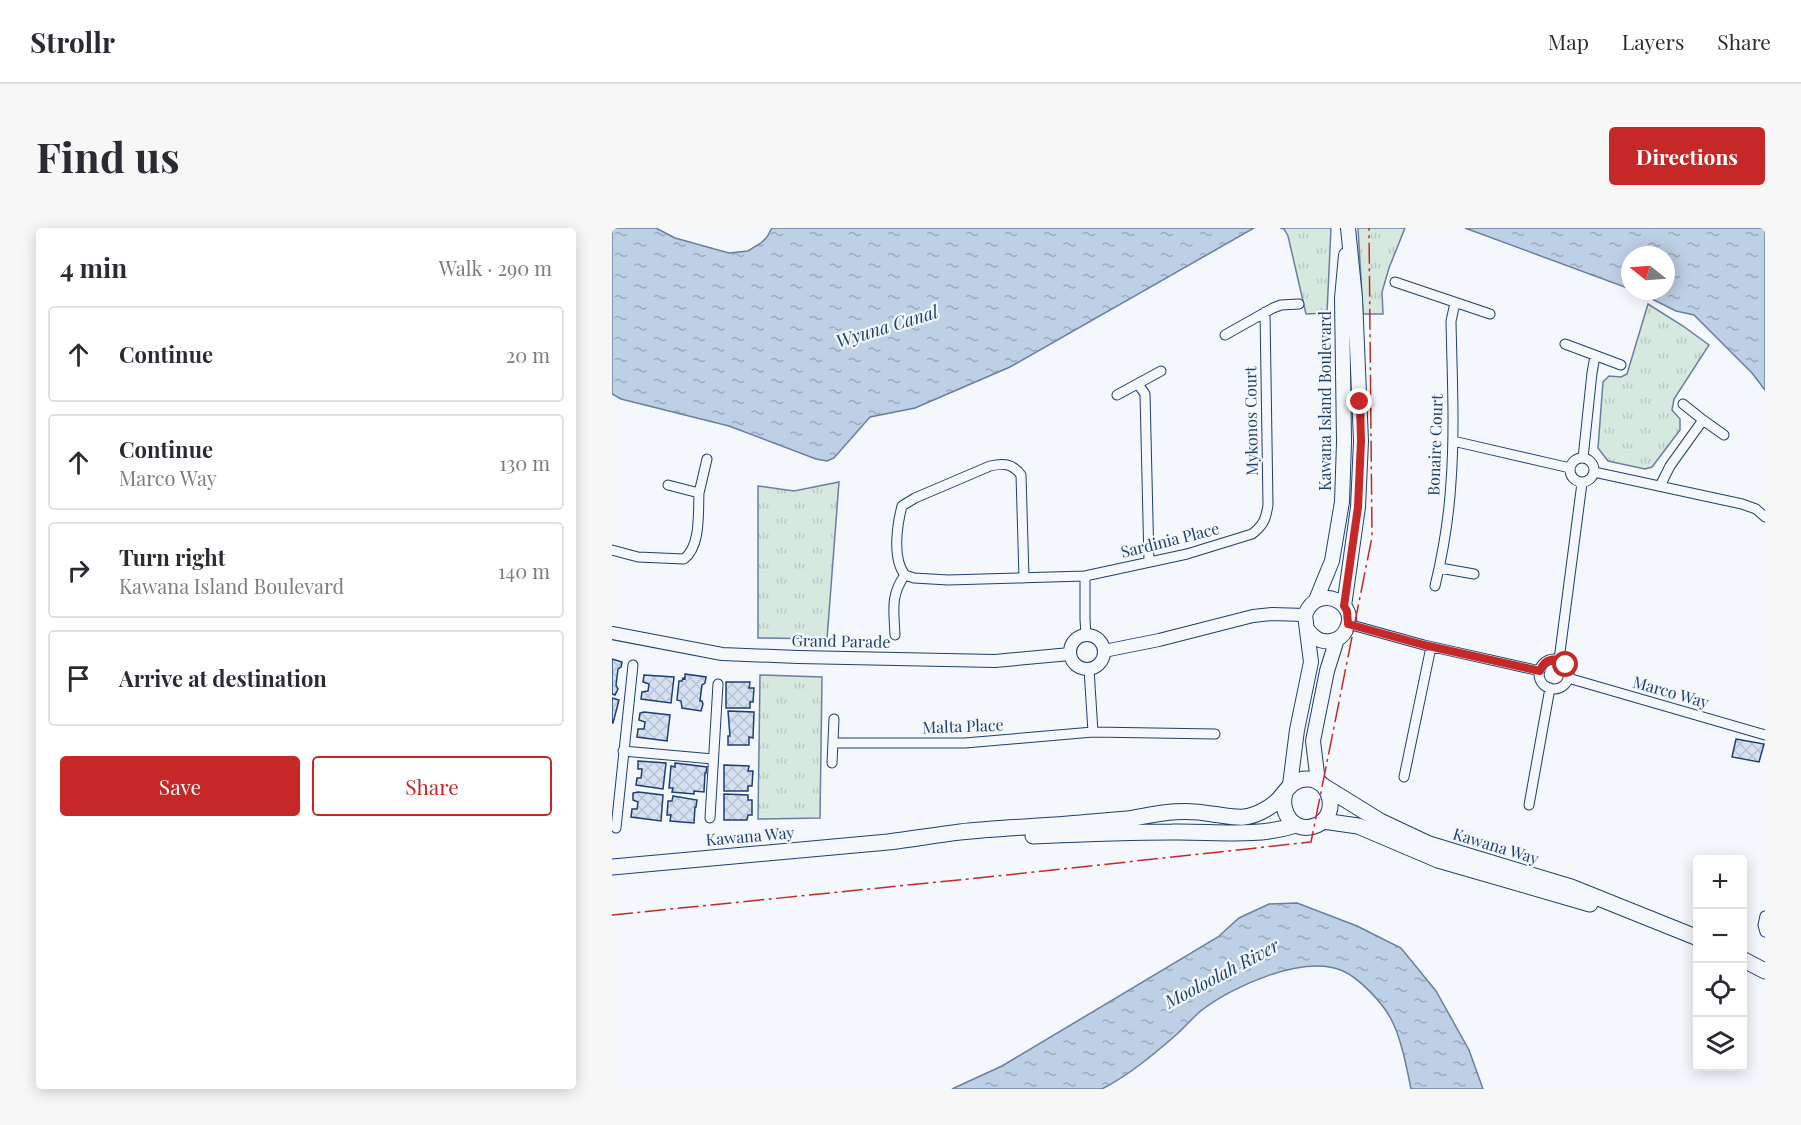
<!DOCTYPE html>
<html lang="en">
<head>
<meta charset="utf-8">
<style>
	:root { --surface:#fff; --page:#f7f7f7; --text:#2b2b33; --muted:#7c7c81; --line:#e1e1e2; --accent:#c62828 }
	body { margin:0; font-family:"Playfair Display",serif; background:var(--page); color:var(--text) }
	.controls { position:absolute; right:18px; bottom:18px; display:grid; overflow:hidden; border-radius:6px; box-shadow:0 3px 15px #0003 }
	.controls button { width:54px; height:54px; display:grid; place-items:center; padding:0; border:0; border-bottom:2px solid var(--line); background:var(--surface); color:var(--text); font:30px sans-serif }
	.compass { position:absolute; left:1009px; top:18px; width:54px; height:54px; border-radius:50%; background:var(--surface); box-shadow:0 3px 15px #0003; rotate:287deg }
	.stop { position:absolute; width:18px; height:18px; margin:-14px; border:4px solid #c62828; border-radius:50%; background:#fff }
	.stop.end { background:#c62828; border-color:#fff; box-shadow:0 2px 6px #0008 }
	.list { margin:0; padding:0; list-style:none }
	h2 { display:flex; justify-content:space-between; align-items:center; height:78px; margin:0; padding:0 24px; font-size:26px }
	h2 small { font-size:20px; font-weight:400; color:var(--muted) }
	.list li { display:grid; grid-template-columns:39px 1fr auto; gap:18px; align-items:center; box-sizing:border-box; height:96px; margin:0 12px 12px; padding:0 12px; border:2px solid var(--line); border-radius:6px }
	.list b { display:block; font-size:22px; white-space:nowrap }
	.list p { margin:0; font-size:20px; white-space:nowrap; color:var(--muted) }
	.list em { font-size:20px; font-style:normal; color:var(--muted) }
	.actions { display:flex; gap:12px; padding:18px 24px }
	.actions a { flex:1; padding:14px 0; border:2px solid var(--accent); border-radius:6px; text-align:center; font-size:21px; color:var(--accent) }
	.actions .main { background:var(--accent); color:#fff }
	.icon { flex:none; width:33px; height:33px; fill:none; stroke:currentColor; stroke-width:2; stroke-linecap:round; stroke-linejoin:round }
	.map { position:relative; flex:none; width:1153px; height:861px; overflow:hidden; border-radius:6px }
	header { display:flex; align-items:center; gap:36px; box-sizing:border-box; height:84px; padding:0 30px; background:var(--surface); border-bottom:2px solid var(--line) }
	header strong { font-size:28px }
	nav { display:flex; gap:33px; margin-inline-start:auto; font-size:21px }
	.intro { display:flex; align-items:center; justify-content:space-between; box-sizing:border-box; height:144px; padding:0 36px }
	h1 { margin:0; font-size:42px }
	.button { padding:15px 27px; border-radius:6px; background:var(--accent); color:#fff; font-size:21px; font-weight:700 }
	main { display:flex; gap:36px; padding:0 36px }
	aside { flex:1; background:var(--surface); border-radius:6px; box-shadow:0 3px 15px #0003 }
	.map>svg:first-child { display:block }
</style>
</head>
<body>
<header>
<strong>Strollr</strong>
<nav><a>Map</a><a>Layers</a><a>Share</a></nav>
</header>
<div class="intro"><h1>Find us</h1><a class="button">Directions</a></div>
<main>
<aside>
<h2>4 min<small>Walk · 290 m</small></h2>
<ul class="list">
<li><svg class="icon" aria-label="ahead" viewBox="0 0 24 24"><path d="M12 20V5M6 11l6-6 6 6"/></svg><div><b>Continue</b></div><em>20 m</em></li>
<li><svg class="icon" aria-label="ahead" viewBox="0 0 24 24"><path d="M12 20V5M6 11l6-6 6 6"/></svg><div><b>Continue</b><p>Marco Way</p></div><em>130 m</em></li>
<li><svg class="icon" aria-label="right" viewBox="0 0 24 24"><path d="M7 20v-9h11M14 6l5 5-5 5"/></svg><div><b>Turn right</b><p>Kawana Island Boulevard</p></div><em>140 m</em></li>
<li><svg class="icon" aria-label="arrive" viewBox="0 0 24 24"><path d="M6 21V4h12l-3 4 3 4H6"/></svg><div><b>Arrive at destination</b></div></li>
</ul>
<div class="actions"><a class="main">Save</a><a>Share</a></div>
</aside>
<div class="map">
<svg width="1153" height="861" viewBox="0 0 1153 861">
	<defs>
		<pattern id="grass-tufts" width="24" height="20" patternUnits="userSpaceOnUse" patternTransform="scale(1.5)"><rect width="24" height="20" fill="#d7e8df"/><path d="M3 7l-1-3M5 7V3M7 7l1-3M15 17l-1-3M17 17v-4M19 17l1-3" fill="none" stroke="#b8c8c3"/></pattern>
		<pattern id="water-ripples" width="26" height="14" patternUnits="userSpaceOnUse" patternTransform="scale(1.5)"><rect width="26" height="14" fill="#bed0e5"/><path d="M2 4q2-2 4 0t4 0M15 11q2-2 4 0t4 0" fill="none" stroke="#9aaabe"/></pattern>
		<pattern id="building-cross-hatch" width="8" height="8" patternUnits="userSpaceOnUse" patternTransform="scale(1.5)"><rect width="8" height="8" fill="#d5e0f0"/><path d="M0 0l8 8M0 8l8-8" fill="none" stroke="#b6c1d1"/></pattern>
	</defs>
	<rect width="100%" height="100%" fill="#f4f7fb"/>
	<path fill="url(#grass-tufts)" stroke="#687fa3" stroke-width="1.5" d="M668,0H719L715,85L694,86L676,8L672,1Z
		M746,0H793L777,40L770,64L771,86H751Z
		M1036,76L1071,98L1097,117L1062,171L1060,182L1068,191V202L1040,239L1033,241L996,233L986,220L991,154L997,148L1009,149L1015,146Z
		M227,254L215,411L146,410V258L182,263Z
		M148,447L210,449L208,590L146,591Z"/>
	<path fill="url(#water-ripples)" stroke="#687fa3" stroke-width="1.5" d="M0,0H44L63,10L117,25L136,23L149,15L155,9L160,0H642L398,139L303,180L258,189L222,230L215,233L204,231L117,198L9,171L0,166Z
		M853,0H1153V162L1140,145L1082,87L1064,83L1024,63H1054V27H1018V61Z
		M685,675L745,698L789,720L824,763L857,822L871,861H799C795,841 789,809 779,791C771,775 747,750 731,743C692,726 621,758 590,782C581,789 573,799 564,807C541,827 517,847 490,861H340L390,838L606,709L627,690L657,676Z"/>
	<path fill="url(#building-cross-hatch)" stroke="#1d3f73" stroke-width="1.5" d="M0,431L10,434L9,439L6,441L4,457L6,461L3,467L0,466Z
		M73,446L94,449L93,455L90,457L88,473H90L91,476L89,483L70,480L69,473L65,472L67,453H70L71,450L73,451Z
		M32,447L62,449L59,475L29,471L30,464L36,463L37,456L31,454Z
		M114,454H138L137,460H142L141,474H138V480H114Z
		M0,470L7,472L1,495H0Z
		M116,483L142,484L141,510L137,509V517H116V508H118Z
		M32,484L58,487L55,513L25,509L26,501H32L33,494L27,492L28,485Z
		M1124,511L1152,516L1147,534L1120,529Z
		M26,533L54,535L51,561L24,557L25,550H29L30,541H26Z
		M63,535L95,539L94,545H93L92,564L82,563V566L60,564L61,560H57L59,538L63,539Z
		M112,537L137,538L136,543H141L140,558H136V563H112Z
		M26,564L51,567L49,593L19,589L20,581H25L26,574L21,572V565Z
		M112,566L136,567V572H140V587H136L135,592H112Z
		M61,568L85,572L84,579H83L82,595L58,593L59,587H55L56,573H60Z"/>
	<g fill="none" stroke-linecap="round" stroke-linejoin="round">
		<g stroke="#1d3f73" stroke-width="11">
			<path id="minor" d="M783,54L878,86
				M613,107L661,80L669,77L687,76
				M953,116L1009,137
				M526,156L533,166L537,334
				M505,167L549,143
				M1071,176L1091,192L1112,207
				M841,213L958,240
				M958 242a12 12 0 1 1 24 0a12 12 0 1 1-24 0Z
				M971,230L980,145L983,128
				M982,244L1130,276L1144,281L1153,289
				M1048,258L1058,238L1091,192
				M87,265L95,231
				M0,322L26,329L72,331C89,318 86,285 87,265L56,257
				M828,340L862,346
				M293,347C280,331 285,297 290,278L303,270L378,238C391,235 400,235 409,247L412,350
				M293,347L302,350L336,352L473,348V391L474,407
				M473,348L575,326L640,306C652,297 654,290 656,277L653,84
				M823,358C831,325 837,288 839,254C843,201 840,146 839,93L843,75
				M736,396L812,417L928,443
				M283,407C282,384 278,367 293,347
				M927 446a15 15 0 1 1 30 0a15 15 0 1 1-30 0Z
				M947,432L970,255
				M477,441L481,504
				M956,450L1153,507
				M221,515H353L481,504L603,506
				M11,523L101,531
				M220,535L222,491
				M792,549L819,419
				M917,577L938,460
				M98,590L106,456
				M4,600L21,437
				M1153,688L1151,697L1153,704"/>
		</g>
		<g stroke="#1d3f73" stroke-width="14">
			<path id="tertiary" d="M0,405L110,426L186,429L383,433L458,426
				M458 424a17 17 0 1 1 34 0a17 17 0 1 1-34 0Z
				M492,423L547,412L641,388L660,386L693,387"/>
		</g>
		<g stroke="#1d3f73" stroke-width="16">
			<path id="secondary" d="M704,372L720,333L730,274L732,214L730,70L734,27
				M732,378L746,279L749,213L743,70L736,0
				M706,554L701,513L715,443L725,411
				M678,557L685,502L699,434L693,387C706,353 749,376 734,402C731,408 725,412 719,413C708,415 701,409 695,401"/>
		</g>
		<g stroke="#1d3f73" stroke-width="17">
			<path id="primary" d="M713,559L768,593L817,616L959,659L1086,710
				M711,593L746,598L826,632L978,676
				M421,608C467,606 514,604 560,604C601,603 644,610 684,597
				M0,639C92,630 184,623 276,614C300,611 324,607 348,604C384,600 420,599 456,596C476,594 495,593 515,591C546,586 568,580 600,586C610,587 622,590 632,589C643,588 656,581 664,574C674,564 680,550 696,551C720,552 727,587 705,597C683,607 667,585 673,565
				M1130,731L1153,743"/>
		</g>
		<use href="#minor" stroke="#f4f7fb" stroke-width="9"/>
		<use href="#tertiary" stroke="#f4f7fb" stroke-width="12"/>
		<use href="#secondary" stroke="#f4f7fb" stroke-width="14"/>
		<use href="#primary" stroke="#f4f7fb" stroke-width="15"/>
		<path stroke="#c62828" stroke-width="1.5" stroke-dasharray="21 4.5 3 4.5" stroke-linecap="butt" d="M0,687L395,647L699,614L760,309L757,0"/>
	</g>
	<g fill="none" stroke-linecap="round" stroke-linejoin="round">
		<path stroke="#c62828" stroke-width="8" d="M748,174L749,213L746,279L732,378L735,383L736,396L812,417L928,443C932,430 945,428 954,437"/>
	</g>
	<g text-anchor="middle" stroke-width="4.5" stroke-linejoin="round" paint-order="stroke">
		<g font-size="16" fill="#1d3f73" stroke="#f4f7fb">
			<text transform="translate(713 173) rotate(-90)" y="6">Kawana Island Boulevard</text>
			<text transform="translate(639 193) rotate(-91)" y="6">Mykonos Court</text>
			<text transform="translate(823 217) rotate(-88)" y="6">Bonaire Court</text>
			<text transform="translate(558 312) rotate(-14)" y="6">Sardinia Place</text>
			<text transform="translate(229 413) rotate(1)" y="6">Grand Parade</text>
			<text transform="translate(1059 464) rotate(16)" y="6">Marco Way</text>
			<text transform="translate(351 498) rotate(-2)" y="6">Malta Place</text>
			<text transform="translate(138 608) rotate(-5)" y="6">Kawana Way</text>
			<text transform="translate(884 618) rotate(17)" y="6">Kawana Way</text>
		</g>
		<g font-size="18" font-style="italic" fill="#1d3f73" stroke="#f4f7fb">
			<text transform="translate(275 99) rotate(-17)" y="6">Wyuna Canal</text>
			<text transform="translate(610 746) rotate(-28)" y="6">Mooloolah River</text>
		</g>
	</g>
</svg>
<div class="controls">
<button>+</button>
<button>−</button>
<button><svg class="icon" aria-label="locate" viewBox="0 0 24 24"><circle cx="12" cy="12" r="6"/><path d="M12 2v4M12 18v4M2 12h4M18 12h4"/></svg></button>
<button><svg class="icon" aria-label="layers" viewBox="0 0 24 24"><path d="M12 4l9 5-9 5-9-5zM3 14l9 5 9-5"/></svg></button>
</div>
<svg class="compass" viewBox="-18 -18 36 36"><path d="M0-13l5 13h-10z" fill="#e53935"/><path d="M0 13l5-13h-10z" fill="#7c7c81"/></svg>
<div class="stop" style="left:954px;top:437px"></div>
<div class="stop end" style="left:748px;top:174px"></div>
</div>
</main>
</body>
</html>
